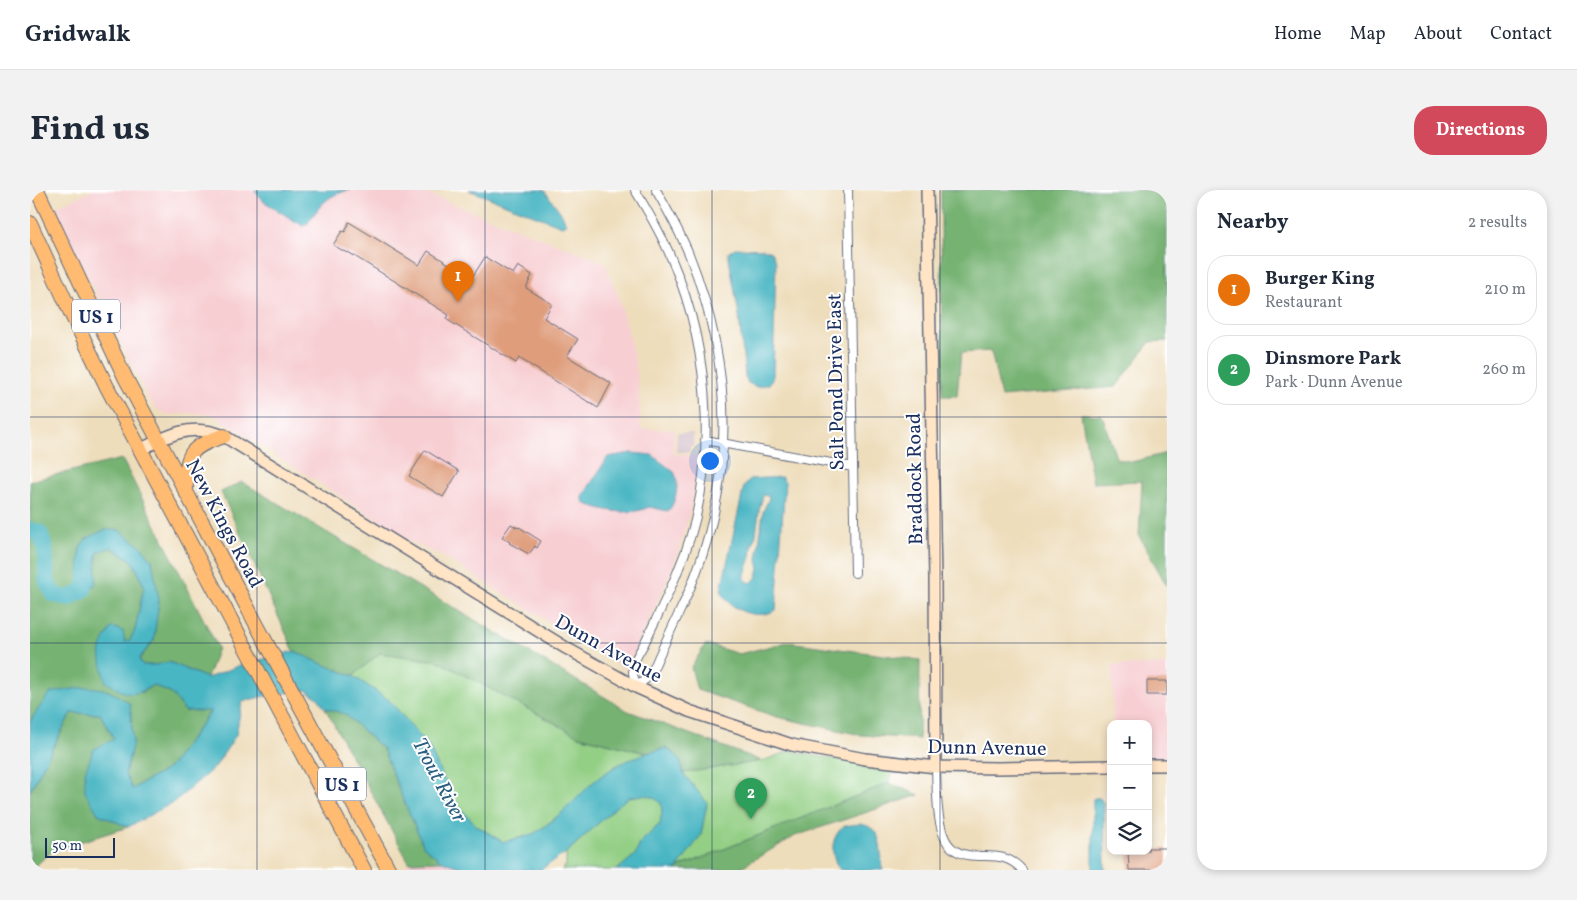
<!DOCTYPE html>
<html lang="en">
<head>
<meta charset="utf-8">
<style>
	:root { --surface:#fff; --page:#f2f2f3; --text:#1f2937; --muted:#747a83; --line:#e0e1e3; --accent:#d1495b }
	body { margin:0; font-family:Vollkorn,serif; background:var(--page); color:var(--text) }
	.controls { position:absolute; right:15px; bottom:15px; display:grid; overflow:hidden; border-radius:10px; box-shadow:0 2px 8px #0003 }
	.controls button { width:45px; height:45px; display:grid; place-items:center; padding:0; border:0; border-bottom:1px solid var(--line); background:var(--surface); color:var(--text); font:25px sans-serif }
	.scale { position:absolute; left:15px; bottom:12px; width:70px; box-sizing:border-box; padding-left:5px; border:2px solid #1b2f5e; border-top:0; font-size:14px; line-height:18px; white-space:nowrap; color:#1b2f5e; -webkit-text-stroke:4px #fff; paint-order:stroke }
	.you { position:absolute; left:679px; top:270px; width:18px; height:18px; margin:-12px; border:4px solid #fff; border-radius:50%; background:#1a73e8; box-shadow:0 0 0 8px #1a73e833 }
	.badge { display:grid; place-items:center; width:32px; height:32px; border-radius:50%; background:var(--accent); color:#fff; font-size:16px; font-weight:700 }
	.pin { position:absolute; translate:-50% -41px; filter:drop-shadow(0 1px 2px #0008) }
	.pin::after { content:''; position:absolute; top:26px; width:18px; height:15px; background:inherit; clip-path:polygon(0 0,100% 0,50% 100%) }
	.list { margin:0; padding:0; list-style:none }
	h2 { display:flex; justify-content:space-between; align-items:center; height:65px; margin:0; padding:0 20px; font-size:21px }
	h2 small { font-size:16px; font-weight:400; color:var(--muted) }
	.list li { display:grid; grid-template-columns:32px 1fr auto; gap:15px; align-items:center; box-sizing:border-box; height:70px; margin:0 10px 10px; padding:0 10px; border:1px solid var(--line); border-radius:20px }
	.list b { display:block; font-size:19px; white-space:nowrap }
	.list p { margin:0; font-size:16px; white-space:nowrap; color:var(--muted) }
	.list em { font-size:16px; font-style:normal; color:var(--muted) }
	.icon { flex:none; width:28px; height:28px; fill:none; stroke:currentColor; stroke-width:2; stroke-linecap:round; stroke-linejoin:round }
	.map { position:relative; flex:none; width:1137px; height:680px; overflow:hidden; border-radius:20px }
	header { display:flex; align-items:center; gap:30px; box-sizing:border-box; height:70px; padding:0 25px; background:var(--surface); border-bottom:1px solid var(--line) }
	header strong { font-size:24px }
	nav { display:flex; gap:28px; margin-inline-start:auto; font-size:18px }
	.intro { display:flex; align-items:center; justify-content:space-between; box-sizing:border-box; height:120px; padding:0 30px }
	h1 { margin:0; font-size:35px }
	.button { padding:12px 22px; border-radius:20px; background:var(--accent); color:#fff; font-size:18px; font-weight:700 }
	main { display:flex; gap:30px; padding:0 30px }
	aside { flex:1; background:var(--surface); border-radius:20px; box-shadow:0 2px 8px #0003 }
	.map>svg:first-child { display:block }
</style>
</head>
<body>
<header>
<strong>Gridwalk</strong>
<nav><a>Home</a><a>Map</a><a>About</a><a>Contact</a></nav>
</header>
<div class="intro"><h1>Find us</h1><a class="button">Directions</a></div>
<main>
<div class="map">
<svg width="1137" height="680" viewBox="0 0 1137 680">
	<rect width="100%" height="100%" fill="#fff"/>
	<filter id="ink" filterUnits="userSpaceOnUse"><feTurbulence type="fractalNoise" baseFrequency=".02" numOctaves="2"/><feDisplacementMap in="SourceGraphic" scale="10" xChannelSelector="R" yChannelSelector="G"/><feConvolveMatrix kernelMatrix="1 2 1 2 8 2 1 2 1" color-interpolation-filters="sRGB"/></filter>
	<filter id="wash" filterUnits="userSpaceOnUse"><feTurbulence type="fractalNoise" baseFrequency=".0096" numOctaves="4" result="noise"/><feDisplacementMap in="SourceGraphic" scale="20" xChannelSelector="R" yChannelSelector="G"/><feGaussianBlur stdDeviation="1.12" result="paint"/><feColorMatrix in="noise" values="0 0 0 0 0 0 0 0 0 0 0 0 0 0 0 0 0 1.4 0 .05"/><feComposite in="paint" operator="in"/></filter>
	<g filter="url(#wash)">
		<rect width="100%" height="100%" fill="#edb"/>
		<path fill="#f7cfd3" d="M63,0H387L574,72L588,106L600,148L608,189L611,239H644L643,264L669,266L659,326L642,380L596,479L414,367L384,353L183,225L160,223L138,225L127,219L117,206L24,18Z
			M1082,475H1137V568H1118V534H1083Z
			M412,671L437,680H373L379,672Z"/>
		<path fill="#d2bdc7" d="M647,243H663V256H660V261L663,262H646Z"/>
		<path fill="#93cf84" stroke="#577f71" d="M350,463L408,471L549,546L616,563L585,576L560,595L540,617L504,644L473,652L447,636L424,611L399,557L359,510L323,486Z
			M760,561L863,580L859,593L647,678L671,645L677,613L653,583L732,571Z
			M613,605L623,607L631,612L632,622L630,634L611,652L605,665L587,680H532L536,675V663L588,615L599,607Z"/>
		<path fill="#76b272" stroke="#487068" d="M911,0H1120L1137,12V151L1120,152L1086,197L971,207L961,161L931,163L927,206H912Z
			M1051,224L1072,225L1086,268L1102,272L1137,263V396L1109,346L1112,291L1063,293Z
			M92,269L188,458L177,488L139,472L125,475H112L109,470L124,450L122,370L74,340L50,383L49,395L65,393L67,362L81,357L103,371L114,396L105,440L100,450L95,452L82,438L111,503L123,495L142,504L155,521L181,520L139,578L102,599L95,584L103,552L100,515L4,525L0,533V291Z
			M212,292L598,521L732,571L653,583L650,569L637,558L616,563L549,546L408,471L350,463L323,486L290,473L264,461L191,302Z
			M758,452L890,470L889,549L831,545L747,527L667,500L661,477L676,454L709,464Z
			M295,518L315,524L353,559L370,602L394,657L412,671L379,672Z
			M41,523L70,524L84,549L68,624L98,637L24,660L0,680V601Z
			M859,593L889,605L765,646L706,680H646L647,678Z"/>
		<path fill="#49b6c3" stroke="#327290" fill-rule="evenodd" d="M224,0H320C296,5 291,15 277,34L273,36L233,11Z
			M439,0H514L532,24L536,34L532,36Z
			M705,58L733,59L741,62L746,72L743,186L739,194L727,197L718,193L715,186L709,125L698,63Z
			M602,263L622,265L644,282C650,292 646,313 638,321L619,317C600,326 575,321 556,314L553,311V306L578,267Z
			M752,287L755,292L746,420C727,431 699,421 691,400L714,296L720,289ZM733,305L738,306L739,308L733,322L727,370L729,379L726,388L721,393L715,390V384L721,367L722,357L726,344L729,321Z
			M74,340H89L112,357L122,370L129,410L124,450L109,469L112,475H125L139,472L177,488L211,475L264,461L290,473L323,486L359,510L399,557L424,611L447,636L473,652C483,649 497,648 506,642C526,630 542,613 558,597C580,576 608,564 637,558L650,569L653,583L677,613L671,645L646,680H587L605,665L611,652L630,634L632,622L631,613L623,607L613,605L599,607L588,615L536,663L510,680H437L412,671L394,657L370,602L353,559L315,524L295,518L288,508L276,500L230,507L212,512L206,545L185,577L144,612L98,637L68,624L55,601V582L64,559L84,549L70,524L41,523L0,601V533L4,525L20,503C54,497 71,491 100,514L103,552L95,584L102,599L139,578L181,521H155L142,504L123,495C101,509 95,505 75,491C70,464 66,461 82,437L93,441L95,452L100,450L105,440L114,396L103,371L81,357L67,363L66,393L57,404L49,395L50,358L56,349Z
			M1065,608H1070L1074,614L1075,680H1063V609Z
			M829,634C855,636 849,662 853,680H810C800,666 800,647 814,636Z"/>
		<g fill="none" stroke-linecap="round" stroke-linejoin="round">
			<path stroke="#49b6c3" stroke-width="16" d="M0,340L10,343L15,358L17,392L24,405L39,408L54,400L58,379"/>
		</g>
		<g id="blocks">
			<path fill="#df9d7b" d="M319,32L389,75L398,61L427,79L418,93L433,102L455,67L483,84L488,76L502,85L496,98L522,114L514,128L548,149L537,166L581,193L568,218L489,168L486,173L416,129L419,125L318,62L317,63L303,55L312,41L315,42Z
				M395,260L429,281L413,307L379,286Z
				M481,334L488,338L489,337L511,351L507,358L505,356L499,364L479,353L480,352L472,347Z
				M1117,491H1137V505H1117Z
				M1118,658H1137V680H1099L1098,661H1118Z"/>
		</g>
	</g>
	<g filter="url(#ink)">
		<use href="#blocks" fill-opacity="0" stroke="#656c7f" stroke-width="1"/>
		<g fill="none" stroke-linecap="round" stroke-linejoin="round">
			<g stroke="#656c7f" stroke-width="10">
				<path id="street" d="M605,0C619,23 632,45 642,70C682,163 689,285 649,378C639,404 626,429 614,454C610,461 603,471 603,478C602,484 605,491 606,497
					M818,0L825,383
					M675,250L823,277
					M606,497C610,493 617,489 620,485C623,480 626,473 628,468C635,453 642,438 649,423C706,305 707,185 659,64C650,42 638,21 626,0
					M906,577C907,597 905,644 922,658C932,666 942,666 955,666C970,666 982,668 992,680"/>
			</g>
			<g stroke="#656c7f" stroke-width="14">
				<path id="secondary" d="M897,0L905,387L906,577
					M110,260C140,244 161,233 194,246L536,458L606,497L659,521L762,555L835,569L906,577L968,578L1081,576
					M1118,575H1137"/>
			</g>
			<g stroke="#656c7f" stroke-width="16">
				<path id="highway" d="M7,0L95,187L239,458L359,680
					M0,33L41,123L77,197L334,680
					M156,300C156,263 159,257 194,246"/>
			</g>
			<use href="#street" stroke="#fff" stroke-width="8"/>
			<use href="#secondary" stroke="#ffe4c6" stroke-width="11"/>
			<use href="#highway" stroke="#ffbb71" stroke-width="14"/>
		</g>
	</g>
	<path fill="none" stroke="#1b2f5e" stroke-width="1" stroke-opacity="0.55" d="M227,0V680M455,0V680M682,0V680M910,0V680M0,227H1137M0,453H1137"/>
	<g text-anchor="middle" stroke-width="4" stroke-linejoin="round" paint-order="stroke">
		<g fill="#fff" stroke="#5f6d8e" stroke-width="1">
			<rect x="42" y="109.5" width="48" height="33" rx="4"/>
			<rect x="288" y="577.5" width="48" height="33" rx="4"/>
		</g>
		<g font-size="19" font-weight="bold" fill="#1b2f5e">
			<text x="66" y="133">US 1</text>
			<text x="312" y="601">US 1</text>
		</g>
		<g font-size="20" fill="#1b2f5e" stroke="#fff">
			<text transform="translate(805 192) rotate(-91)" y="7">Salt Pond Drive East</text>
			<text transform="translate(884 289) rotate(-91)" y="7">Braddock Road</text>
			<text transform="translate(195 333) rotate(62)" y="7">New Kings Road</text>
			<text transform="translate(579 458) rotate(29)" y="7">Dunn Avenue</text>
			<text transform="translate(957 557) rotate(1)" y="7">Dunn Avenue</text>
		</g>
		<g font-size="21" font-style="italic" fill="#2b5e81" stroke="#fff">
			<text transform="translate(410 590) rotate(62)" y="7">Trout River</text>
		</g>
	</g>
</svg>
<div class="controls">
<button>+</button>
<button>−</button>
<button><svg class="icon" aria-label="layers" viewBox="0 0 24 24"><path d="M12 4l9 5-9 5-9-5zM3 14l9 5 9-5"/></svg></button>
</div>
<div class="scale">50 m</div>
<div class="you"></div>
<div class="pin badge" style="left:428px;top:112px;background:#e8710a">1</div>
<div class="pin badge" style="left:721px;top:629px;background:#2e9e5b">2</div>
</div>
<aside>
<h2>Nearby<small>2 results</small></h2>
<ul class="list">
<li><span class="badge" style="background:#e8710a">1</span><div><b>Burger King</b><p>Restaurant</p></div><em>210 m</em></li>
<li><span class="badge" style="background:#2e9e5b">2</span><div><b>Dinsmore Park</b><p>Park · Dunn Avenue</p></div><em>260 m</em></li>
</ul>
</aside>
</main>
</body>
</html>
